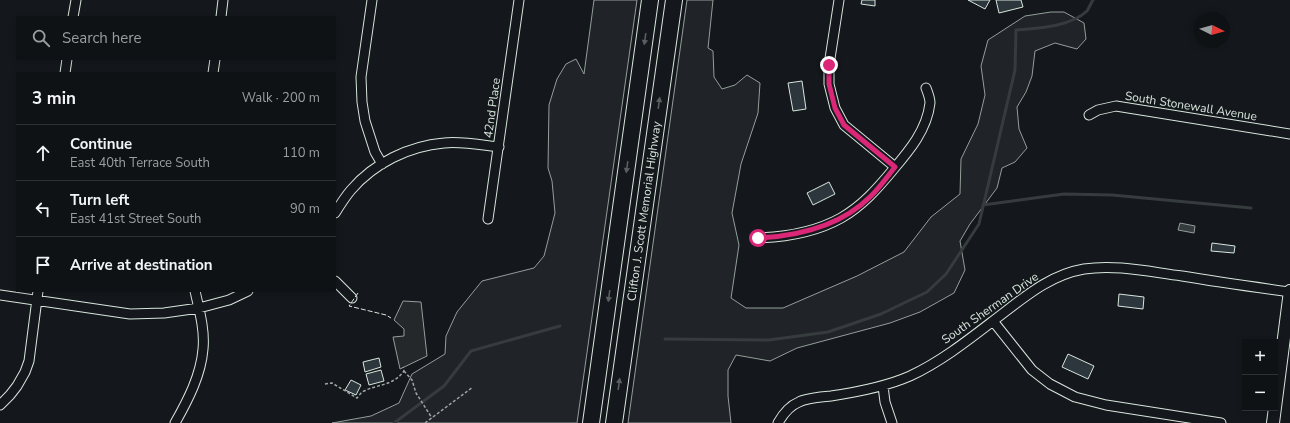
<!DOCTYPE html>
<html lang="en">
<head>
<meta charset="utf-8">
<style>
	:root { --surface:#0f1215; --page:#181b1e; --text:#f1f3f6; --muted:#9b9ea0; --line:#2f3234 }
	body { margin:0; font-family:"Nunito Sans",sans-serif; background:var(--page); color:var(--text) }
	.controls { position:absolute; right:12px; bottom:12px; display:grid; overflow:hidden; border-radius:0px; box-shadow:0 2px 6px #0003 }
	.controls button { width:36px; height:36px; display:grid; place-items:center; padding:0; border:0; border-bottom:1px solid var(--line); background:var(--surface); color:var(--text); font:20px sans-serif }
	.compass { position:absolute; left:1194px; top:12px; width:36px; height:36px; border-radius:50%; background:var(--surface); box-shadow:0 2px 6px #0003; rotate:95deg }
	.stop { position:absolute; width:12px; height:12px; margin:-9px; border:3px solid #db2777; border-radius:50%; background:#fff }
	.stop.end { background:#db2777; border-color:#fff; box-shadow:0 1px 4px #0008 }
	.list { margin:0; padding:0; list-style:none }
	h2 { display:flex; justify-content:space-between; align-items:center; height:52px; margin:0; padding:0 16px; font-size:17px }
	h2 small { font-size:13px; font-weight:400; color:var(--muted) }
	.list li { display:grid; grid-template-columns:26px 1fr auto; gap:12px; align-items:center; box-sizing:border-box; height:56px; padding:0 16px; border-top:1px solid var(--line) }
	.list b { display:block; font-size:15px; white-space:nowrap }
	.list p { margin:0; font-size:13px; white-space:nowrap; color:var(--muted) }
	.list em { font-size:13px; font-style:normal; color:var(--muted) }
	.icon { flex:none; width:22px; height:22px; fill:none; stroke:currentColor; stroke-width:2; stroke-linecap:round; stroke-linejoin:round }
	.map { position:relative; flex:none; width:1290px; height:423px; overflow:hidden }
	.search { position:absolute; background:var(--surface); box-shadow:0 2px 6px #0003; left:16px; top:16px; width:320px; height:44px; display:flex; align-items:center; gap:10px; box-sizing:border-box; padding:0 14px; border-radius:0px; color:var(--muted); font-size:15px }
	.panel { position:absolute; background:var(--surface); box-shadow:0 2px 6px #0003; left:16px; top:72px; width:320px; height:220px; border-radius:0px }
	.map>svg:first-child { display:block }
</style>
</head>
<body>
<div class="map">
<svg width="1290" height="423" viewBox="0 0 1290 423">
	<rect width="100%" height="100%" fill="#14181c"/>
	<path fill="#202428" stroke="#939e99" d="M594,0H637L577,423H332L371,416L399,403L412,374L445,354L446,336L457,312L482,281L534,268L544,256L555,213L552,181L548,168L549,105L557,79L566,64L576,59L584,74Z
		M687,0H713L708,48L713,51L714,77L722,89L735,85L747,75L760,83L758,113L741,164L732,213L739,245L731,298L746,308H783L857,276L904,252L931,217L960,194L961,159L978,124L985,95L981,66L988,40L1025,16L1051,12H1064L1084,23L1086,39L1077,49L1055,43L1035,51L1032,76L1026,92L1017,107L1019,129L1027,148L1015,162L1002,168L997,188L970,224L960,241L965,270L954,293L920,312L890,323L797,348L770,361L736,355L728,370V396L731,423H628Z"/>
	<path fill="#24282b" stroke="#939e99" d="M403,301L421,302L427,356L400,369L393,337L404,336V329L394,320Z"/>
	<path fill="#363b3e" stroke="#939e99" d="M1180,223L1195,226L1194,233L1178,230Z"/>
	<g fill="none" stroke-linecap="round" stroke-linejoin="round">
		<path stroke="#363b3e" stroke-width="3" d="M983,205L1064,194L1112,195L1251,208
			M665,339L769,340L828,332L881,314L927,292L946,274L979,224L1015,70L1016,30C1038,28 1070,27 1087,11C1089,8 1091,3 1093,0
			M394,423L444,386L471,351L560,326"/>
	</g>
	<path fill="#2c363c" stroke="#d8e6dc" d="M862,0H875V6L861,4Z
		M968,0H990L985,9Z
		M996,0H1021L1023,7L999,13Z
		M802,81L806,109L793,111L788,83Z
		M829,182L835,194L813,205L807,193Z
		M1212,243L1235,246L1234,253L1211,251Z
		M1119,294L1144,297L1143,309L1118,306Z
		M1068,354L1094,366L1088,379L1062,367Z
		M379,358L381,367L365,372L363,362Z
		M381,370L384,381L369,385L366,374Z
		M351,380L361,385L356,395L345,390Z"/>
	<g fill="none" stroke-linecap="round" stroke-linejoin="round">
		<g stroke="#d8e6dc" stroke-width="11">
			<path id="minor" d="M372,0L361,77L362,102L365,121L375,152L382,164
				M839,0L829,65V84L835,108L844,125L895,167
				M73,17L76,0
				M221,17L223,0
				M65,73L67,59
				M213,73L215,59
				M1089,115L1098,110L1116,106L1290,134
				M335,213C340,205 345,197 351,190C374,163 409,146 444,143C460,141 482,145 499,147
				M488,219L519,0
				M758,238C787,237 816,232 841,218C862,206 877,189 892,171C909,151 927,130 930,103C930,98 928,93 926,88
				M335,281L352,298
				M0,295L130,314L164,313L199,308L229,300L248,291
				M993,321L1032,370L1050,384L1075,397L1106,405L1221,423
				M883,386L885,402L892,423
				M0,405L10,395L17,386L25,372L29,361L38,291
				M175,423C188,400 201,375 203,349C205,330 199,309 195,291
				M778,423C783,414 789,406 799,402C806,398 823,397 831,396C858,392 885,387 910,376C940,362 967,341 993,321C1021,300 1048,275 1084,269C1116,264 1150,272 1182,276C1218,282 1254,287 1290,292"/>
		</g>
		<g stroke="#d8e6dc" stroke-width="14">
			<path id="secondary" d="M1273,423L1290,291"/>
		</g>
		<g stroke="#d8e6dc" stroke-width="18">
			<g id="motorway">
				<path d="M591,423L650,0"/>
				<path id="s1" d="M614,423L674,0"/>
			</g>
		</g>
		<path stroke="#9da8a2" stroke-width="1.5" stroke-dasharray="3 2" stroke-linecap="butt" d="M404,371L412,380L416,393L432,418
			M325,384L332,383L357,398C359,396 361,392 364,391C378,384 393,386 404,371L403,367
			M425,423L473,387"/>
		<use href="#minor" stroke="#14181c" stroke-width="9"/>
		<use href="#secondary" stroke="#14181c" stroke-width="12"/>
		<use href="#motorway" stroke="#14181c" stroke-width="16"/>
		<path stroke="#d8e6dc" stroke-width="1" stroke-dasharray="5 2" stroke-linecap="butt" d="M358,293L349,306L386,315L391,318"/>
	</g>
	<defs><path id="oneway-solid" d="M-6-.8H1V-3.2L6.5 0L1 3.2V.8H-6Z"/></defs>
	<g fill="#59605f">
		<use href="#oneway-solid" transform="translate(645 39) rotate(98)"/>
		<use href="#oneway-solid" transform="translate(659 103) rotate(-82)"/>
		<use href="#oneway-solid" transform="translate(627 167) rotate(98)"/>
		<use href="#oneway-solid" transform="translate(609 296) rotate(98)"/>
		<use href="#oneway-solid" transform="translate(619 384) rotate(-82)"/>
	</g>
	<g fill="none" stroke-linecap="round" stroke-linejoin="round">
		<path stroke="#db2777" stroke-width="5" d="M758,238C800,236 841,226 871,196C880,187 887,177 895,167L844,125L835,108L829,84V65"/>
	</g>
	<g text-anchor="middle" stroke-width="3" stroke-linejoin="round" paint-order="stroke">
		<g font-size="12" fill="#d8e6dc" stroke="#14181c">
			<text transform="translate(1191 106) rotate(9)" y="4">South Stonewall Avenue</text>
			<text transform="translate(492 108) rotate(-82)" y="4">42nd Place</text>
			<text dy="4" stroke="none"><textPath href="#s1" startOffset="214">Clifton J. Scott Memorial Highway</textPath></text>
			<text transform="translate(990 308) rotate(-35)" y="4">South Sherman Drive</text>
		</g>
	</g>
</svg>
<div class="controls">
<button>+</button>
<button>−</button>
</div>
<svg class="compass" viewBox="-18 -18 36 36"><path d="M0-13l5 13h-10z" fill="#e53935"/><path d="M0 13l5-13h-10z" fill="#9b9ea0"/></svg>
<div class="stop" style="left:758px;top:238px"></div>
<div class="stop end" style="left:829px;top:65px"></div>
<div class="search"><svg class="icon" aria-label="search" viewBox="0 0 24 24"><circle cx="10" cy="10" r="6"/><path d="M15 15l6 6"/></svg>Search here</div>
<section class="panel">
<h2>3 min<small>Walk · 200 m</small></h2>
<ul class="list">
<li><svg class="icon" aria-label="ahead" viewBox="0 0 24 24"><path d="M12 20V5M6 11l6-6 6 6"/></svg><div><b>Continue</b><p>East 40th Terrace South</p></div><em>110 m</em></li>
<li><svg class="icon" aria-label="left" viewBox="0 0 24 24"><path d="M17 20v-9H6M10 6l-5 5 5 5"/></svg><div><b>Turn left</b><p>East 41st Street South</p></div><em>90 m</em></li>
<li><svg class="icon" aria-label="arrive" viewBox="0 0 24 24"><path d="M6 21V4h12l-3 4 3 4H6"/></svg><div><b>Arrive at destination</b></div></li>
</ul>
</section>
</div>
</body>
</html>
